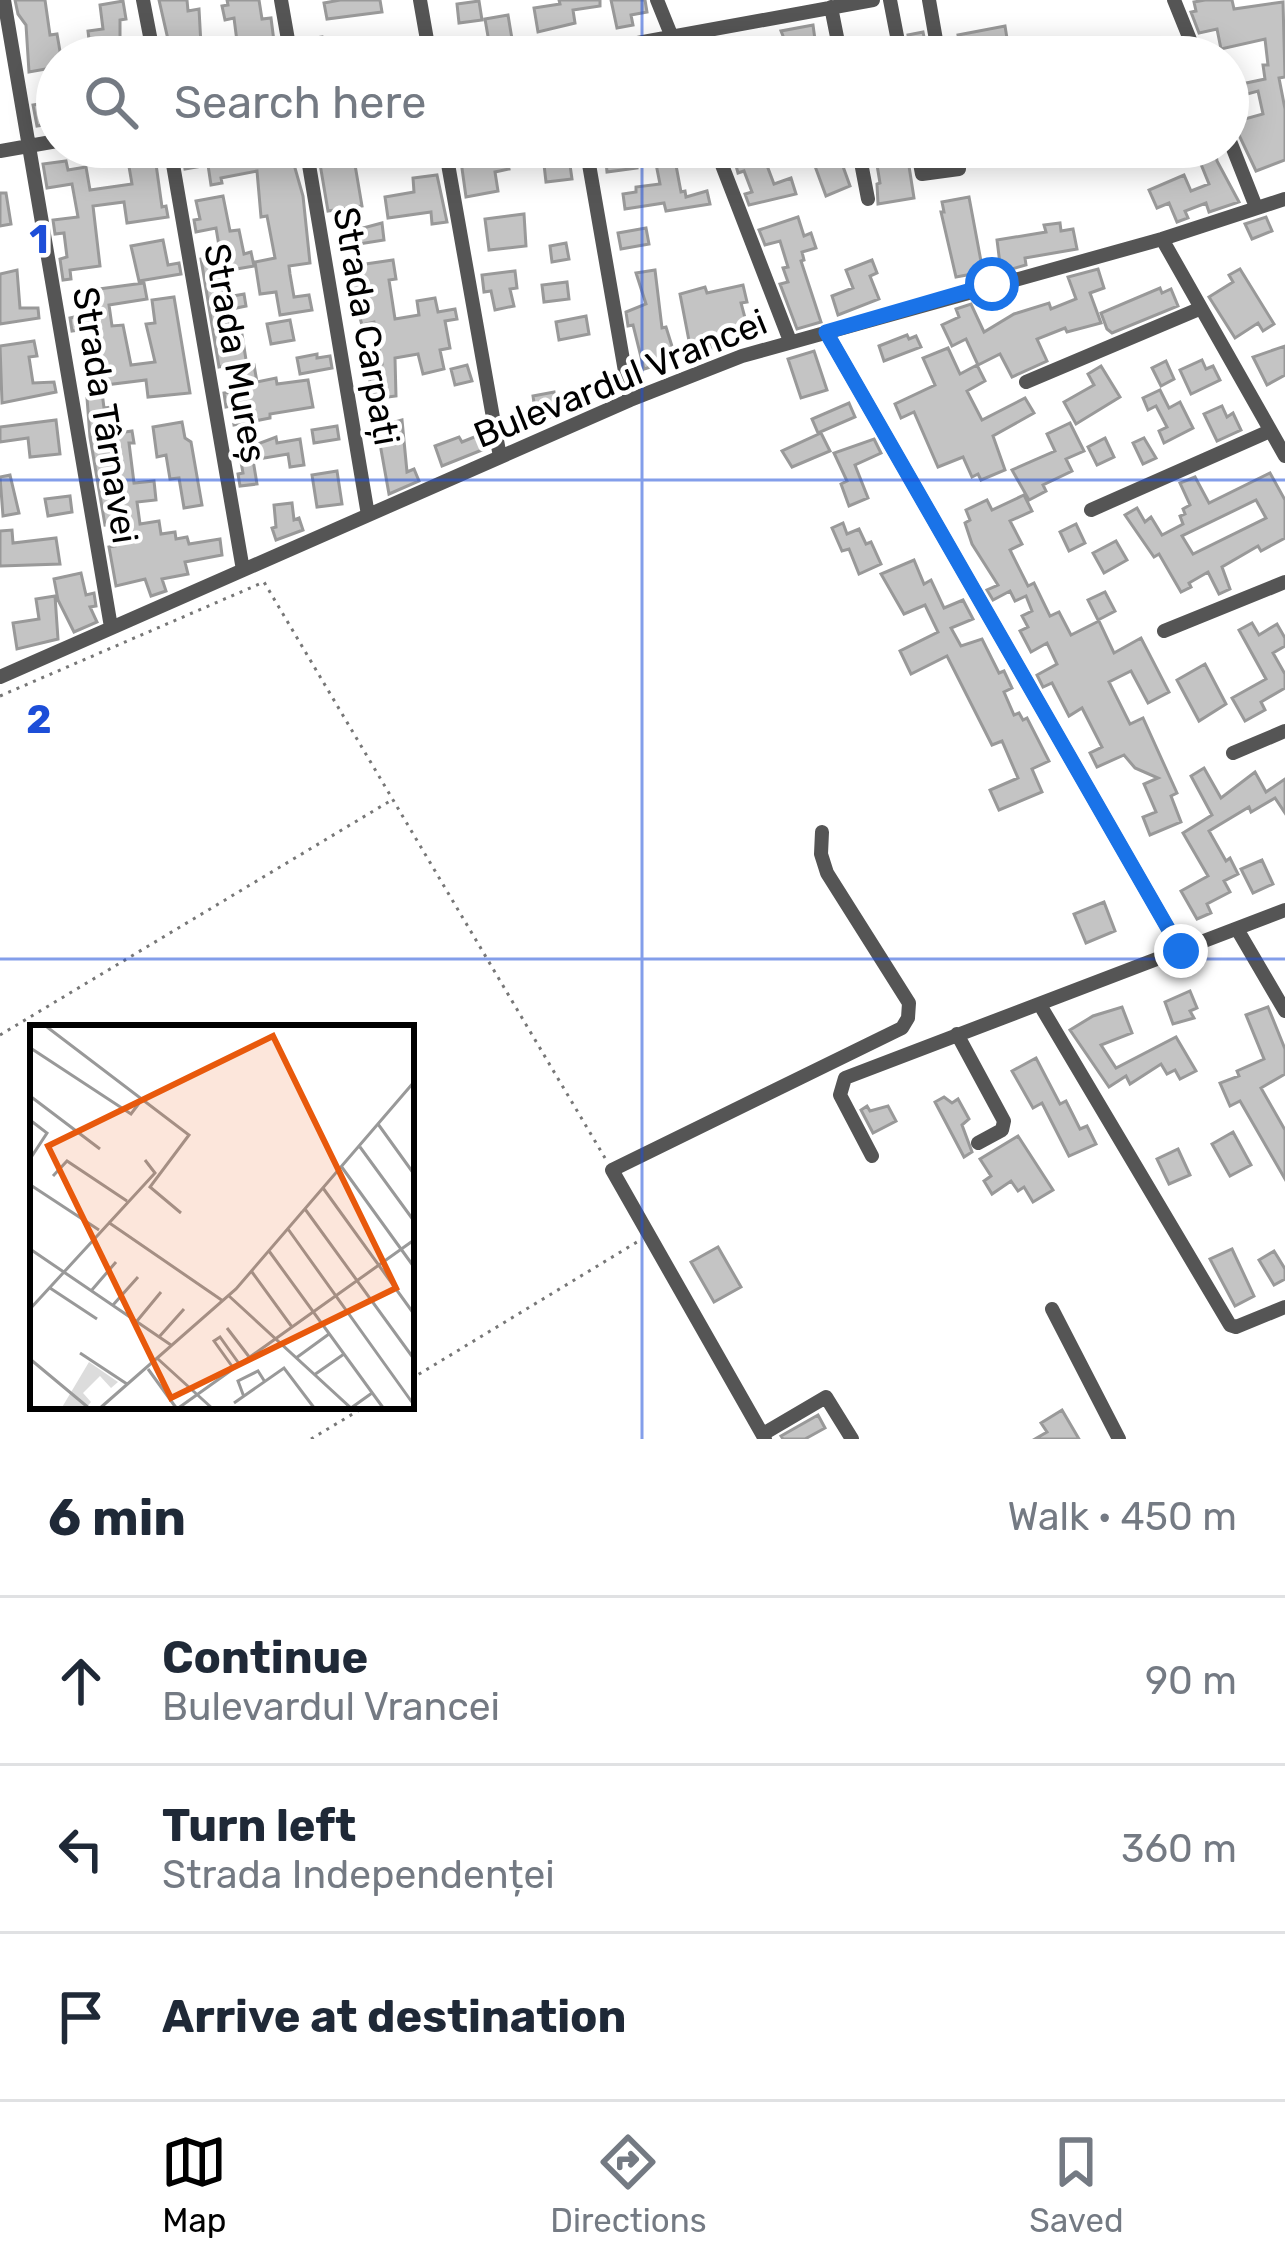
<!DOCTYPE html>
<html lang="en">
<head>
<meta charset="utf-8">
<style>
	:root { --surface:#fff; --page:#f6f6f7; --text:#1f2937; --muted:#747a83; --line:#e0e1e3; --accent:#000 }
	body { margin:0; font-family:Rubik,sans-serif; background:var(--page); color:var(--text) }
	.stop { position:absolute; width:36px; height:36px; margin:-27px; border:9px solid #1a73e8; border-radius:50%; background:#fff }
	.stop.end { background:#1a73e8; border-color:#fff; box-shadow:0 3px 12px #0008 }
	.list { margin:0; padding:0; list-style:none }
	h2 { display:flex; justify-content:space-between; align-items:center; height:156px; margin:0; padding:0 48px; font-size:51px }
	h2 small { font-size:39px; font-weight:400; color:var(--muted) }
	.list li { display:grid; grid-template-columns:78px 1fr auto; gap:36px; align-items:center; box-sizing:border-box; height:168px; padding:0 48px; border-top:3px solid var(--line) }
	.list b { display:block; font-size:45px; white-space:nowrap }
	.list p { margin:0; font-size:39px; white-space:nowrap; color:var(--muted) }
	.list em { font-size:39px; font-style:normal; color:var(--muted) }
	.icon { flex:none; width:66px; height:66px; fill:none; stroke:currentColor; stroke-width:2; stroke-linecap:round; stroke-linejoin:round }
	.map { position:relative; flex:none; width:1285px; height:1439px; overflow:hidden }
	.search { position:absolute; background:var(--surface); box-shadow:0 6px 30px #0003; left:36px; right:36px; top:36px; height:132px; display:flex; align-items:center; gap:30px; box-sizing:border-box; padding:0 42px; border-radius:66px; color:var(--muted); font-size:45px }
	.sheet { height:660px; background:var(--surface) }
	nav { display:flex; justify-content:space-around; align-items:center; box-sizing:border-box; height:168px; border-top:3px solid var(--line); background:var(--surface); font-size:33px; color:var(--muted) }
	nav a { display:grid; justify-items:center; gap:6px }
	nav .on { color:var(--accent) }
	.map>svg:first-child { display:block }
</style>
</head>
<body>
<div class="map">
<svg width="1285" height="1439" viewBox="0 0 1285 1439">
	<rect width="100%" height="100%" fill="#fff"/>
	<path fill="#c4c4c4" stroke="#999" stroke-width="3" fill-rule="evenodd" d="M15,0H45L50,35L57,34L61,57H57V67L29,72L26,25L18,14Z
		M159,0H187L188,11L199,9L201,45L206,44L208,57H172Z
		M227,0H259L262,19L271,18L276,57H239L234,18L225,20L222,6L228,5Z
		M340,0H380L382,12L327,19L324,3Z
		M559,0H600V6L573,10L575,23L538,32L534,8L560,4Z
		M611,0H645L647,12L631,15L633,25L617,28Z
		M1205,0H1232L1234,9L1283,2L1285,77L1279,78L1285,109V160L1256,171L1228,112V78L1232,86L1265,79L1263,65H1268L1265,39L1221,49L1217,29L1199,33L1191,12L1196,11L1194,2ZM1258,91L1263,114L1245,119L1236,97Z
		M123,1L126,19L120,20V57H91L88,31L103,29L100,5Z
		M479,1L482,20L459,23L457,4Z
		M508,15L513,45L490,48L485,19Z
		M813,25L816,47L789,51L781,31Z
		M1005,26L1010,57H962L958,35Z
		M923,32L928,57H912L908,35Z
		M322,37L325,57H304L302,40Z
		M728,41L733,57H691L690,53Z
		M57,101V123L37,126L33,105Z
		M188,147H289L303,196L310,263L289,266L290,274L294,297L309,295L312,310L280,315L276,292L260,294L255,262L275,258L267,216L261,217L257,171L221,178L222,183L211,185L208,165L185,169L182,151Z
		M323,147H369L370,156L354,159L362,206L328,211L319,158H325Z
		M459,147H485L487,158L506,154L509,169L495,172L498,191L466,197Z
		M542,147H575L576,157L569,158L572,179L546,182Z
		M741,147H760L774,184L791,178L796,194L749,205L745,194L752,192L744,171L738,173L735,162L746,159Z
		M817,147H836L850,186L826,196L809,150Z
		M874,147H906L914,198L878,204L877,184L880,183Z
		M1096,147H1153L1154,152L1099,163Z
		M1194,147H1215L1217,161L1239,202L1209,212L1206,203L1185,211L1188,218L1177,222L1169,203L1157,208L1149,190L1184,175L1191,191L1209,184Z
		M154,150L162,207L166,206L168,217L127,223L124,202L93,206L100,266L70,270L71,279L63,280L60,259L67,257L64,233L55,234L53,220L78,217L72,184L47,188L43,164L66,161L68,170L86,167L90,190L132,184L127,155Z
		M635,154L637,168L607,172L606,162Z
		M675,160L681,192L685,191L686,197L707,191L710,204L666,211L664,203L625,209L623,194L636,192V187L660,184L656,164Z
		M437,175L447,222L432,224L431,212L388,218L385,197L414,192L413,178Z
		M0,193H6L11,224L0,226Z
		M223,196L230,231L239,230L244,254L251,252L254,266L219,272L222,298L244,294L246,306L227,310L231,330L241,328L247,366L254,365L257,382L276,378L277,384L308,380L313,407L270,414V418L234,425L231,406L226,407L224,393L237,391L233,364L219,367L201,259L218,257L220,252L216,228L196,232L194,220L200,219L196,201Z
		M969,197L983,272L956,277L941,212H944L942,202Z
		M524,214L526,246L489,250L485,219Z
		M798,217L804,236L811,233L816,248L802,252L804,260L801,261L821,322L797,329L780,284L788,282L783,268L788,267L780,241L765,245L759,230Z
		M1266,217L1272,231L1252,239L1245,224Z
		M382,223L384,240L346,246L344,233Z
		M1060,223L1061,231L1073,229L1077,249L1025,258L1026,265L1001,272L997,240L1046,232L1044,225Z
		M646,228L649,244L621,249L618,233Z
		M163,240L168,265L179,263L181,274L139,281L131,246Z
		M566,243L569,259L552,262L550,246Z
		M393,260L396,279L389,280L395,319L419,315L417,301L435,298L438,312L455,309L457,319L445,321L450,348L440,350L444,369L423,374L418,354L395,358L396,396L372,399L368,366L382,364L374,322L362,325L345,267Z
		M872,260L877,273L870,276L879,299L838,315L832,296L853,288L846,270Z
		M1098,269L1104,288L1090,293L1101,323L1067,332L1065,328L1037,339L1047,361L1012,377L1000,354L978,365L966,339L952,346L942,325L959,317L956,309L971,304L984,332L1014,314L1049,303L1051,309L1076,299L1068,277Z
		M1240,269L1274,324L1263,331L1258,323L1235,338L1209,297L1233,282L1229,275Z
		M17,270L20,308H38L39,318L0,324V274Z
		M655,270L662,328L666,327L676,359L644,369L633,325L628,326L626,312L646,304L636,273Z
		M515,271L517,288L510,289L514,306L495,310L491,291L484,292L482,275Z
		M567,282L569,299L544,302L542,285Z
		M144,283L147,299L109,305L112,326L123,325L131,365L155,362L146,324L155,323L152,300L174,297L190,393L148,397L146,380L105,385L92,328L72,331L70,318L79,316L76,292Z
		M743,285L747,302L741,303L748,329L709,339L711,348L691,351L680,294L705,287L707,293Z
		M1160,288L1162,293L1171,289L1178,306L1112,333L1107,329L1101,313Z
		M586,316L589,334L559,340L556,322Z
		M290,320L294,340L271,344L267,324Z
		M907,335L909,339L916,336L921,347L884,361L879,346Z
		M34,341L37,356L29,357L33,383L54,382L56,392L2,403L0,346Z
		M1285,346V375L1267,385L1253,357Z
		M948,348L960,374L977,365L985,381L967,391L982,420L1025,398L1034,413L993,436L1005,470L981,480L978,474L972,477L963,457L938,467L914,412L901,418L895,404L935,385L923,358Z
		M814,351L827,390L801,398L788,359Z
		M317,354V358L330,356L332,368L300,374L297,358Z
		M1202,360L1206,369L1213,366L1220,380L1191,394L1180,370Z
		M1166,361L1174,379L1161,386L1152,368Z
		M467,365L472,381L455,385L451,369Z
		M1101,366L1120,397L1076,424L1064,402L1094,385L1088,374Z
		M1160,390L1169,408L1180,402L1193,428L1164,443L1159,431L1167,427L1156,406L1148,410L1143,398Z
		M102,392L104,408L113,407L118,433L132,431L134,443H129L134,483L154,481L156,500L137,502L140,524L159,521L161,534L175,532L176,539L187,537L189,544L220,539L222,555L185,562L188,574L162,579L166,591L151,596L145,579L116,586L109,547L115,546L112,524L105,525L90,437L87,398Z
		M554,392L557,414L537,423L533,396Z
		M849,403L855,417L818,433L812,419Z
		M1222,406L1227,417L1233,413L1241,430L1217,441L1204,414Z
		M56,420L60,454L30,457L28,438L0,442V427Z
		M402,420L407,472L414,469L419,481L389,494L377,427Z
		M182,422L185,438L191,442L202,505L184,508L179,478L170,479L166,455L157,457L153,427Z
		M1070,423L1084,451L1066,459L1072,471L1043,485L1046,491L1029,500L1012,470L1055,451L1047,434Z
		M337,426L339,439L314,443L312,430Z
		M484,433L487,448L442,466L435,446L459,437L462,442Z
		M821,433L830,451L792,467L782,451Z
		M276,437L277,443L300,439L304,465L290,467L288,454L253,460L257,484L240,486L238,474L243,473L239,451Z
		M1105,438L1114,457L1097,465L1088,447Z
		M1144,438L1156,458L1143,464L1133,443Z
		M874,439L881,453L855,465L868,498L849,506L841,484L847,481L834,453Z
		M337,471L342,504L317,507L312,475Z
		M1270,473L1285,500V538L1261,551L1258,546L1222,567L1230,589L1219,594L1208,572L1189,583L1191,587L1181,592L1159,554L1154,557L1125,515L1137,508L1145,522L1151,517L1162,535L1183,524L1180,516L1185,514L1183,509L1190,505L1180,483L1195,477L1209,503ZM1256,500L1266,518L1193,554L1182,536Z
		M10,475L19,513L3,516L0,477Z
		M1024,495L1032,511L1010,521L1022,544L1010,550L1028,586L1034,583L1050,616L1059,612L1071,635L1099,621L1114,653L1141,638L1169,692L1148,703L1131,671L1109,682L1130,724L1143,718L1177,793L1171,796L1181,822L1150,835L1143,817L1156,812L1144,784L1158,778L1135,768L1124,755L1097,767L1090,753L1102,747L1082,708L1069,716L1052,683L1043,687L1037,675L1057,664L1047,643L1031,652L1020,631L1028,627L1022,616L1032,611L1026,596L1015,601L1010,591L993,600L987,590L998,585L972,544L965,523L970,520L966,510L987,500L992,510Z
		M70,496L72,512L48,516L45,499Z
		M292,503L294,520L299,518L303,530L276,540L272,528L276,527L274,505Z
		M843,523L847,534L859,529L866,544L871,542L881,564L859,574L849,549L842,551L832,528Z
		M1076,524L1085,543L1069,551L1060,532Z
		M12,530L13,543L56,538L60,564L0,566V531Z
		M1116,541L1127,560L1104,573L1093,553Z
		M914,560L924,584L931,580L944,608L963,600L973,619L951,628L961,646L982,639L999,673L1004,671L1012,688L1004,692L1014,715L1019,713L1023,720L1027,718L1049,761L1032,769L1042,792L999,810L990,790L1018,778L1002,741L992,745L947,656L911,674L900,651L938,632L925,605L904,614L881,574Z
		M81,573L86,595L94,593L96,606L90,607L97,622L74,632L58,600L54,579Z
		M1105,592L1115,611L1098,620L1088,600Z
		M55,596L58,639L17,649L13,623L39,619L36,599Z
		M1252,623L1259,635L1277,624L1285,638V646L1273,653L1285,674V688L1261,702L1265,710L1245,721L1232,698L1266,679L1239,630Z
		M1205,664L1226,704L1199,721L1177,680Z
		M1204,768L1221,798L1255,772L1266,792L1285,779V813L1275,798L1251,812L1249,807L1209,831L1226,861L1230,858L1238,874L1224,881L1230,892L1207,904L1211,913L1197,919L1181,891L1208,876L1183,833L1212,815L1191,776Z
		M1262,860L1273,884L1253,893L1241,869Z
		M1104,902L1115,931L1086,943L1074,914Z
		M1190,991L1197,1008L1190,1011L1194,1018L1173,1024L1165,1002Z
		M1122,1007L1132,1033L1101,1045L1116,1068L1176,1037L1196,1071L1180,1079L1175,1070L1167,1074L1161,1064L1130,1084L1126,1076L1109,1087L1070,1030L1093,1016Z
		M1268,1007L1285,1049V1074L1261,1088L1285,1130V1179L1240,1101L1230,1106L1220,1083L1239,1076L1237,1071L1264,1059L1246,1015Z
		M1036,1058L1060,1104L1066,1101L1080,1129L1087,1126L1096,1144L1069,1156L1042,1103L1033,1108L1012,1071Z
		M944,1097L952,1103L958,1099L969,1119L962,1125L972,1152L964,1157L935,1102Z
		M867,1106L870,1111L888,1106L896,1121L873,1133L861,1110Z
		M1233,1132L1251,1165L1230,1176L1212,1144Z
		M1018,1136L1053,1190L1033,1202L1024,1187L1018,1191L1011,1181L992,1194L984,1181L991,1176L980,1159Z
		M1178,1149L1190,1175L1169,1184L1157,1159Z
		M718,1247L741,1287L714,1302L691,1262Z
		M1232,1249L1254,1296L1235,1306L1210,1259Z
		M1274,1251L1285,1269V1279L1274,1285L1259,1260Z
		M1062,1410L1079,1439H1035L1047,1432L1041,1423Z
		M818,1415L825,1428L805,1439H783L781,1436Z"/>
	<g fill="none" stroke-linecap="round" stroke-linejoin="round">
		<path stroke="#777" stroke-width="3" stroke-dasharray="3 6" stroke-linecap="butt" d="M0,696L264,582L605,1158
			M0,1035L390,801
			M411,1379L637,1242
			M311,1439L366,1406"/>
		<path stroke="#555" stroke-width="14" d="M4,0L111,627
			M143,0L154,57
			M281,0L291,57
			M420,0L430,57
			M657,0L680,57
			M890,0L901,57
			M929,0L939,57
			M1174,0L1197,57
			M831,7L841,57
			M561,57L873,0
			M1228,136L1256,207
			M170,147L243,570
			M306,147L368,515
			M445,147L500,457
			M586,147L630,400
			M715,147L790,341
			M858,147L868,199
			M917,147L922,174L959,169L955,147
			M0,151L57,141
			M1162,239L1285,456
			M826,332L1181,951
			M1026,382L1199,309
			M1091,510L1270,431
			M1164,631L1285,582
			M0,677L630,400L742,356L1162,239L1285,199
			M1233,753L1285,731
			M1237,929L1285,1011
			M1040,1005L1230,1325L1236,1327L1285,1307
			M957,1034L1004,1121L1002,1130L978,1143
			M872,1156L840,1095L845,1078L1285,910
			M1052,1309L1119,1439
			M763,1434L826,1397L852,1439
			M765,1439L612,1170L902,1028L908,1018L909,1003L827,873L821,854L822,832"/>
	</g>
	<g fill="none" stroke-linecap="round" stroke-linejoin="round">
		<path stroke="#1a73e8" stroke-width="15" d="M992,284L826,332L1181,951"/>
	</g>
	<path fill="none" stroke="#1d4ed8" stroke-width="3" stroke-opacity="0.55" d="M642,0V57M642,147V1439M0,480H1285M0,959H1285"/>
	<g text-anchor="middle" stroke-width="9" stroke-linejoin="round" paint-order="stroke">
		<g font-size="36" fill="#000" stroke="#fff">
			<text transform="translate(367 326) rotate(80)" y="13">Strada Carpați</text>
			<text transform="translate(236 353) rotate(80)" y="13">Strada Mureș</text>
			<text transform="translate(620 378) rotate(-22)" y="13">Bulevardul Vrancei</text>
			<text transform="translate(106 415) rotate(81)" y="13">Strada Târnavei</text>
		</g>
	</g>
	<g transform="translate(30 1025)">
		<rect width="384" height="384" fill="#fff"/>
		<path d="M59,337L88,357L81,363L70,351L53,368L61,377L55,384H31Z" fill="#dcdcdc"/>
		<path fill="none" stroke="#999" stroke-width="3" d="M17,2L159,110L120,162L151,188M2,24L101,89L110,77M0,71L70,124M0,95L17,108L0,134M348,99L384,149M330,122L384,196M311,141L384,242M23,151L37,136L97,176M2,161L69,205M293,163L384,289M275,184L384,334M78,197L193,276M258,204L384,380M0,224L141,320M239,226L354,384M222,247L262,302M20,263L67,294M61,266L86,237M199,271L321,383L342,368M83,280L108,252M0,284L125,148L115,135M107,296L131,267M197,303L220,333M129,312L154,284M50,328L97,359M266,333L299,309M0,334L60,384M128,334L183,384M118,344L147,384M204,344L184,316L190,312L210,340M284,350L314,329M214,372L208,356L228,346L235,357M204,378L254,343L285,384M69,384L206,264L384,57M147,384L384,215"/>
		<path fill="#e8590c" fill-opacity="0.15" stroke="#e8590c" stroke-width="6" d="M243,11L366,263L141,373L18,121Z"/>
		<rect width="384" height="384" fill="none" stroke="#000" stroke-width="6"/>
	</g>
	<g font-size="39" text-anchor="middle" font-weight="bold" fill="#1d4ed8" stroke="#fff" stroke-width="9" stroke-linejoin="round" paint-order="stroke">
		<text x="39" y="253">1</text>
		<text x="39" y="733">2</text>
	</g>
</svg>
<div class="stop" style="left:992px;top:284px"></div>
<div class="stop end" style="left:1181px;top:951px"></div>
<div class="search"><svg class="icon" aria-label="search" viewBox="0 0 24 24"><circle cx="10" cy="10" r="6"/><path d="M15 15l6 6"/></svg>Search here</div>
</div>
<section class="sheet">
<h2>6 min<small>Walk · 450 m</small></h2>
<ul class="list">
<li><svg class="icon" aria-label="ahead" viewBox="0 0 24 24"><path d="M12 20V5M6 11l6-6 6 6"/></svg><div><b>Continue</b><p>Bulevardul Vrancei</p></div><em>90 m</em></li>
<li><svg class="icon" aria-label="left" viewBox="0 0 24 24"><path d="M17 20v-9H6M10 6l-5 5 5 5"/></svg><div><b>Turn left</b><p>Strada Independenței</p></div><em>360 m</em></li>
<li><svg class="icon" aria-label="arrive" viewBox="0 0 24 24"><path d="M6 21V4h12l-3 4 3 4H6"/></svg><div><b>Arrive at destination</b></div></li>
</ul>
</section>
<nav>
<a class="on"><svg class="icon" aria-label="map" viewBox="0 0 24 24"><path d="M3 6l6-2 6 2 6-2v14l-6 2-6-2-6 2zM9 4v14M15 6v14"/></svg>Map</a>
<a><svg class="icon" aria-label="directions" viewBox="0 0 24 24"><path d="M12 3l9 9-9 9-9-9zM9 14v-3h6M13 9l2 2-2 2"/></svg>Directions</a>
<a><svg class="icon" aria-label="saved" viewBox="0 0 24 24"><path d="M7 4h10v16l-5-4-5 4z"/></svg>Saved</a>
</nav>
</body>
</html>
